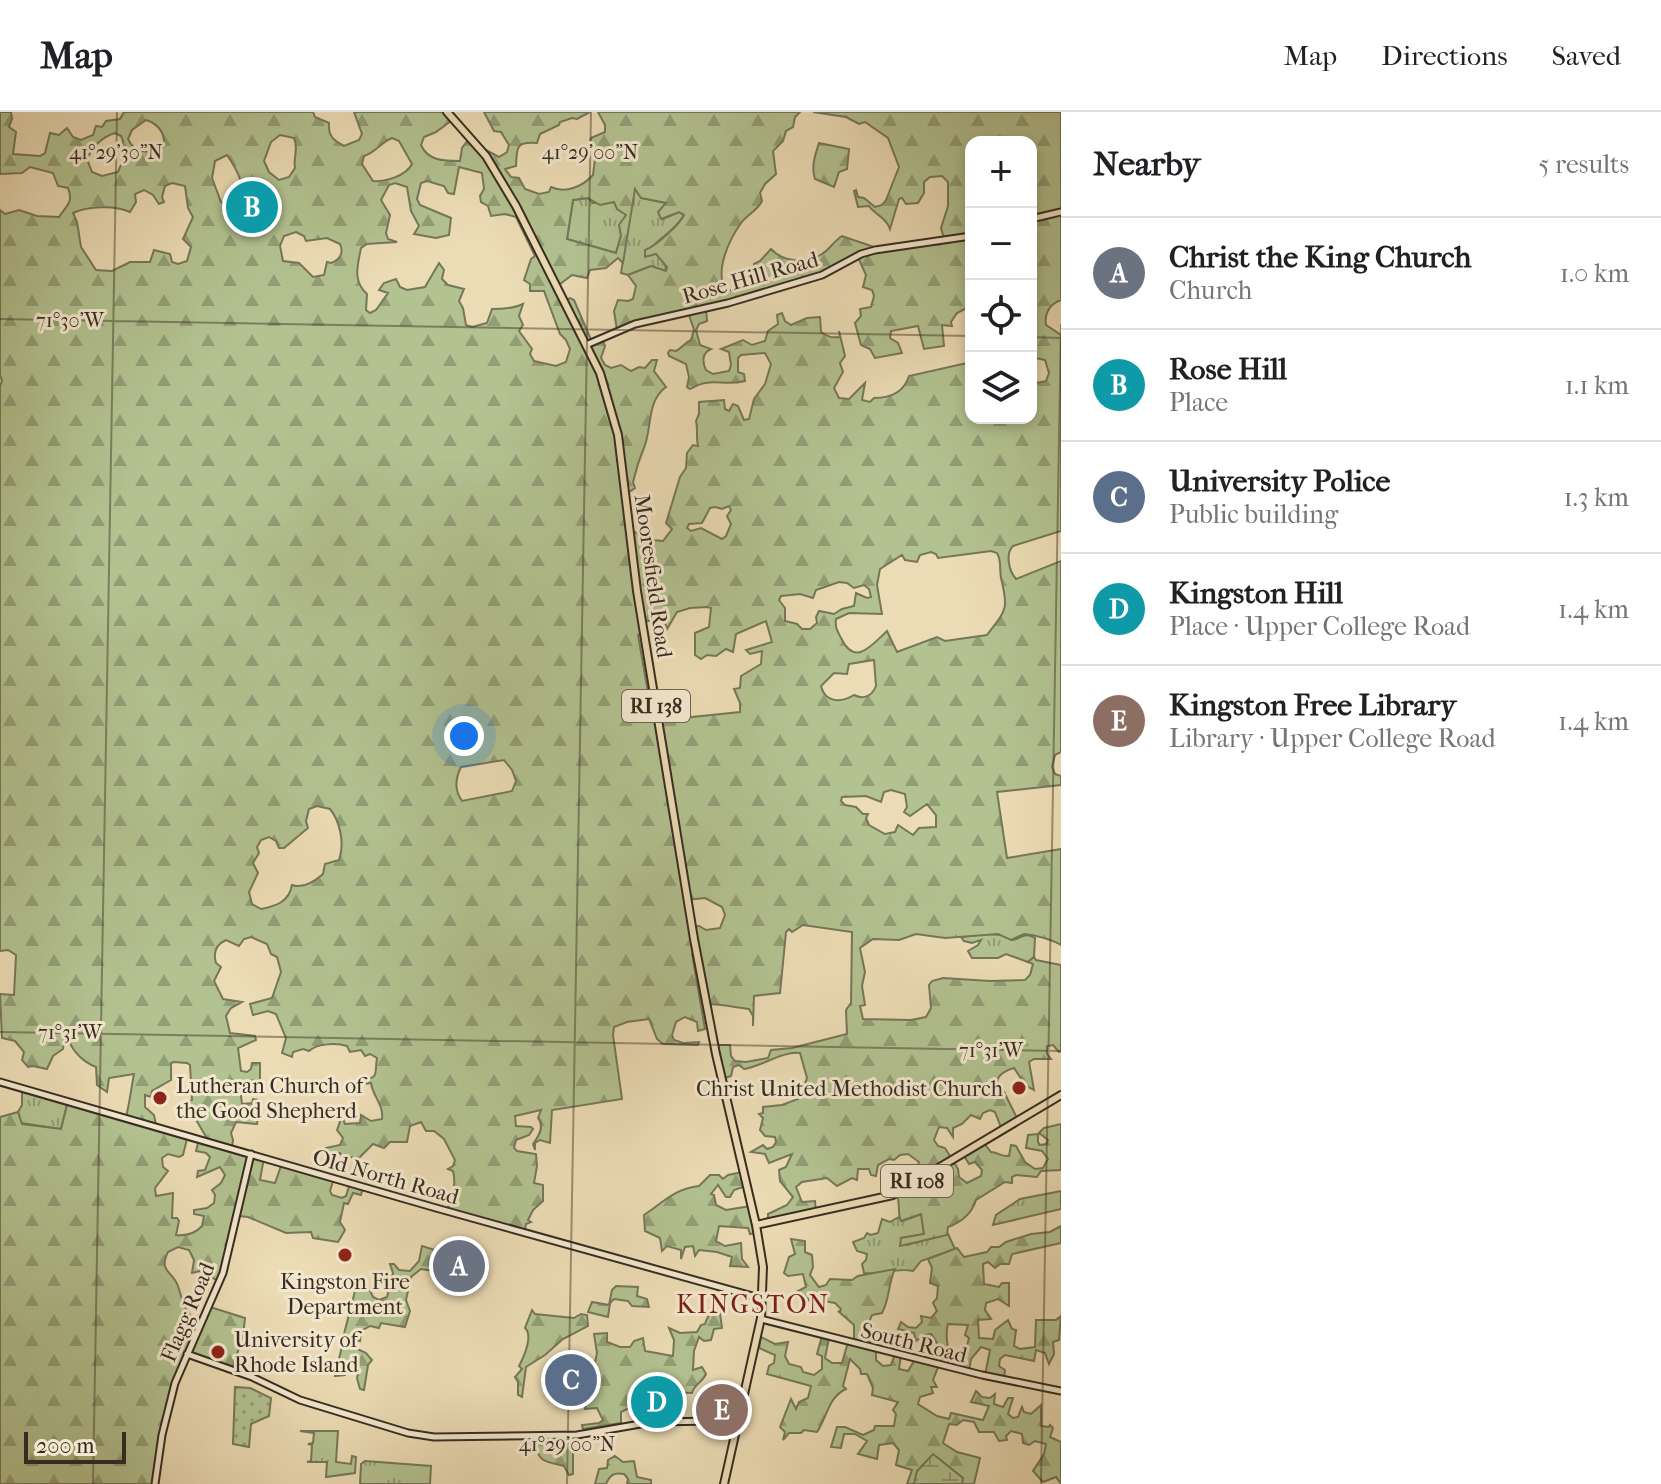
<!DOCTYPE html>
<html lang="en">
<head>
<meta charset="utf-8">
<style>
	:root { --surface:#fff; --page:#f6f6f6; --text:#202124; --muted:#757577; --line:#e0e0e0; --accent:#8f2418 }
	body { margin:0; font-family:"IM FELL French Canon",serif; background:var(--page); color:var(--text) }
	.controls { position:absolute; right:24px; top:24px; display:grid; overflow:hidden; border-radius:16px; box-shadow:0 4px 12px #0003 }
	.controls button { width:72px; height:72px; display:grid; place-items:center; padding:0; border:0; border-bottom:2px solid var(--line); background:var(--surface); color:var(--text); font:40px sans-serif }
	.scale { position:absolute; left:24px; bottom:20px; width:102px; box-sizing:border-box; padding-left:8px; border:4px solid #372c21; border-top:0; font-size:22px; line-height:28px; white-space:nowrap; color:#372c21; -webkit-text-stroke:6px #f3e8cf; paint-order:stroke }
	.you { position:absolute; left:464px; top:624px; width:28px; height:28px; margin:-20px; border:6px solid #fff; border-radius:50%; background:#1a73e8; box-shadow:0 0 0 12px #1a73e833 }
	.badge { display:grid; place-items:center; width:52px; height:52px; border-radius:50%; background:var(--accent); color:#fff; font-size:26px; font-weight:700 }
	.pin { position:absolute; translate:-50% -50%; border:4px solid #fff; box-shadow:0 2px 8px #0006 }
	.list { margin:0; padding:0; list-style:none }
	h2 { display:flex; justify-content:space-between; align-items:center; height:104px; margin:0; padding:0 32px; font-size:34px }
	h2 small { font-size:26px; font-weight:400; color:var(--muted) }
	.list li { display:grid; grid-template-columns:52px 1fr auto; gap:24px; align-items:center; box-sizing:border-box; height:112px; padding:0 32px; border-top:2px solid var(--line) }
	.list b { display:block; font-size:30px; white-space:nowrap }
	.list p { margin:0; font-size:26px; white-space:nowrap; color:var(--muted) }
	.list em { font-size:26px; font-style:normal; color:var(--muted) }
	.icon { flex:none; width:44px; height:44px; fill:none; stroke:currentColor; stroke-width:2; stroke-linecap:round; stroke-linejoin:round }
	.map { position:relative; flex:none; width:1061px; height:1372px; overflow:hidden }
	header { display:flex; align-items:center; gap:48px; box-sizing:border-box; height:112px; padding:0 40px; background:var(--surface); border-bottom:2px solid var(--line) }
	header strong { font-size:38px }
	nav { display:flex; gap:44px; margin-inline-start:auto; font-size:28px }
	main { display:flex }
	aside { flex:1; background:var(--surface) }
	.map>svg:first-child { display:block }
</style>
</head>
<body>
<header>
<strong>Map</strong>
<nav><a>Map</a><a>Directions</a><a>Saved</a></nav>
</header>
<main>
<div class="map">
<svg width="1061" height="1372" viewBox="0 0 1061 1372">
	<defs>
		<pattern id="grass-tufts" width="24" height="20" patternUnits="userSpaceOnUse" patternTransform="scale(2)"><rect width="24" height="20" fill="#b3c291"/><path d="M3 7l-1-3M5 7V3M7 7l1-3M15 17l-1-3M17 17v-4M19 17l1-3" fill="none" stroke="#929e76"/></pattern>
		<pattern id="forest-firs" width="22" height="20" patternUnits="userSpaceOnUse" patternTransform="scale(2)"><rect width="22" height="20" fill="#b3c291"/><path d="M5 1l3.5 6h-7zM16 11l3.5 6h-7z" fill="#929e76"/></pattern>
		<pattern id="wetland-marsh" width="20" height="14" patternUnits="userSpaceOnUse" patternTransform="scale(2)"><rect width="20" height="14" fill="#b3c291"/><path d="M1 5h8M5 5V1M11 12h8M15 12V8" fill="none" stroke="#929e76"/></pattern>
		<pattern id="garden-dots" width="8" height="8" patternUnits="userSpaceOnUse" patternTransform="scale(2)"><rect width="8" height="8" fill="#b3c291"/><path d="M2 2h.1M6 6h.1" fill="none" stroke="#929e76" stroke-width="1.8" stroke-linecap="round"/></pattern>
	</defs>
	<rect width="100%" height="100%" fill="#ecdcb5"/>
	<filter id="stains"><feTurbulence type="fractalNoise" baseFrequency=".0025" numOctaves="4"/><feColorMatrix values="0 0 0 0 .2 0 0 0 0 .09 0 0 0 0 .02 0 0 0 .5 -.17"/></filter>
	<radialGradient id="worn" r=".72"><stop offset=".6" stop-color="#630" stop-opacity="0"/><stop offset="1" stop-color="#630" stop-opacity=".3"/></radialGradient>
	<path fill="url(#grass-tufts)" stroke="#757759" stroke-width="2" d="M634,75L648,87L666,91L663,107L679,100L684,103C678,116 661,125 651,136L665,150L666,159L651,154L628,163L621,161Z
		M588,86L593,91L614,90L627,103L616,141L567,127L573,88Z
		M986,822L1004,823L1012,828C1022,827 1024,819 1035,826L1034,845L1028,850L1006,842L998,846H972L968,839L978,833L981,828L972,831L964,829L961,825Z
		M22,977L68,989L61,1017L21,1011L18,1000L22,993Z
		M1061,1079V1097L993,1113L996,1103L1020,1087Z
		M922,1102L924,1122L901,1126L906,1133L948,1122L955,1137L921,1149L913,1159C896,1155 880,1164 864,1161L862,1152L866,1148L867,1142L857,1139L853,1130L864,1126L867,1121L871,1123L878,1121L882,1107L890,1110L899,1105L902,1109Z
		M300,1319H338L336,1350L351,1352L352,1344L356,1345L355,1361L326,1365L327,1350H307L311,1349L312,1333L308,1332L313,1331L314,1321Z
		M365,1349L431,1354L430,1372H360L361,1352Z"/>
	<path fill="url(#forest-firs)" stroke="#757759" stroke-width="2" fill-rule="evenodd" d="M0,0H11L12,7L9,15L16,20L13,42L40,44L45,41L50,21L59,23L67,16L73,25L81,28L93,23L96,14L102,15L106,9L120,7L124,0H313L315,5L329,11C328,24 333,28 344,34L359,28L362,22L354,0H451L482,36L499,45L507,40L509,33L501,20L494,19L484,0H590L577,7L572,6L560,10L559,13L540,22L537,31C515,29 517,36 516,54L505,57L511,65L519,66L525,77L539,82L549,80L551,75C566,82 583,74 593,63L596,39L590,31L591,26L605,20V13L598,0H800L795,5L793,15L786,19L783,29L773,39L776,62L765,72L760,81L762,89C757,99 747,103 741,111C729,128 716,156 724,176L733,179L742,176L745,172H753L754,152L760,149L771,137C783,150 806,152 822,142C830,137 834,129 842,124L877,136L944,127L941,116L948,94V70L942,64L930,65L924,70V81L918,91L906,92L902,86L899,87L890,117C886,105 875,103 869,94L858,95L854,79L856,78L858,85L864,86L875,95L882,93L886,88L899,55L888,26L865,10L859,12L846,5L813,0H1061V188C1050,192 1044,201 1046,213L1061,223V419L1013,434C1005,442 1009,459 1016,467L1061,449V640L1055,643L1052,655L1055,662L1061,664V673L997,680L1007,746L1061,737V833C1051,827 1034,823 1024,822L1011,828L998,822L945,826L916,822L899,828L873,827L860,836L865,860L862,874L865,893L860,894L863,907L911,908L926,905L931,896L929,873L932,869L943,866L990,869L1025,868L1030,863L1033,852L1028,850L1034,845L1036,848L1061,853V939L1059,940L1053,933L1047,934V942L1051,947H1034L1029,950L1034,978L1026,974L1014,956C1006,958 997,963 997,971L1001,974L1018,1008L1002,1018L995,1000L990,998L983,1001L980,1007L971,1003L962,1012L953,1016V1025L947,1016L939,1015L934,1028L938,1034L945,1036L958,1057L959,1065L967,1071L981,1064L982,1058L975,1050L969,1052L963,1042L983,1030L991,1040C998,1040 1001,1045 1009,1044L1011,1033L1016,1034L1025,1050L1035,1057L1043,1056L1048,1047L1042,1039L1026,1036L1028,1023L1038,1022V1030L1040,1033L1046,1032L1048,1028L1039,1021L1044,1016L1061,1012V1058L1041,1059L1037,1065L1016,1063L1012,1065V1071L1005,1070L976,1088C972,1101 962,1110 948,1115L947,1123L900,1134L901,1126L924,1122L921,1102L901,1109C897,1101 901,1090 896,1081L898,1079L896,1068L899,1065L906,1068L913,1065L919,1050L908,1042L900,1043L894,1048L889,1047L878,1053L876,1064L871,1063L869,1057H858L857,1068L852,1066L837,1074L827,1066L802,1070L796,1075L802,1090L815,1089L816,1101L768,1111V1102L787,1093L793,1085L780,1069L779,1058L786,1055L792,1042L769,1051L765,1042L751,1040L763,1033L767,1037L773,1035L776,1030L775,1025L765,1024L760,1018L763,1006L759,1002L763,1001V995L782,993L798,987L794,978L804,974L807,966L800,941C782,939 763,954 744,957L739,953L733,955L731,964L722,967L714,933H730L731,944L735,949L746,950L768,946L771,938L792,936L847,922L846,898L851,891L852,820L803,813L792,820L789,817L786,820L780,881L754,884L753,914V904L749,897C734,895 721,892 706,892L695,841L692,842L705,917L698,919L697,910L685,905L676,910L672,923L674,928L683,931L699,930L698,933L663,932L657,927L649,907L627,910L614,915L613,923L622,987L552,998L550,1031L540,1028L535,1031V1038L533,1032C539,1024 545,1014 538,1006L541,998L515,1004L516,1014L531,1015L533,1017L529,1023L516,1028L514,1036L517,1039L536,1042L537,1054L534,1071L543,1073V1089L533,1098L528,1108L531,1110L526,1112L524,1121L447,1099C451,1085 457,1074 453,1059L448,1057L453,1054L455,1048L444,1027L434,1019H426L421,1010L410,1014L407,1030H390L384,1036L373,1032L359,1046L350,1045L345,1050L340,1041H327L326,1036L340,1033L343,1026L337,1018L342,1004L345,1012L360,1011L361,1003L371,1009L382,1007C384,993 373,985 371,971L358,973L359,970C380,963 374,967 377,946L370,942L365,944L361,938L350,940L347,934C337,931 318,931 309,939L303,937L293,940L292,945L282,941L286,926L276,902L268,899L253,903L250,892L272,886L281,860L277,845L271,842L267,832L251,825L244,827L239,834L226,828C215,833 213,841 216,851L221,855L214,869L223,887L242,890L231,896L226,904L230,921L255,924L256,928L238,936L241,959L247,960L251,957L252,951H260V968L248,969L240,976L242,992L252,991L253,987L260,988L257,1012L236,1010L231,1021L233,1028L232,1036L264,1046L260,1068L275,1071L282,1051L334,1066L330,1079L332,1083L342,1086L346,1084L350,1071L363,1075L361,1083L353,1081L348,1092L344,1091L340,1110L345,1118L338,1130L313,1126L311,1120L286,1121L248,1105L239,1104L220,1169L212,1166L214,1159L210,1155L207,1162L200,1159L192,1161L194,1148L189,1138L178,1135L168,1140C158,1160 173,1159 178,1174C183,1190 185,1204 202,1212L210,1195L245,1206L243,1224L232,1257L188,1243C170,1284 163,1328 155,1372H0V1005L18,1000L22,1012L61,1017L68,989L126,1005C130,989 131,977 134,962L109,966L107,980L97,973L96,955C83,950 72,939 68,926L64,928L63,937L53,944L47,957L33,954L28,955L22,948L24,940L15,929L2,926L0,882L14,883L16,843L8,838L0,839V274L2,269L0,263V98L5,102L19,98L37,104L59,105C66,94 74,90 68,76L58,74L53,61L30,55L22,61L0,62ZM146,8C159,12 168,24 162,37C149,42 134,41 128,27L132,18ZM451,9L468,28L462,36L460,49C444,49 428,49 421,33L424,25L436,20ZM115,21L121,24L123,29L119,39L123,48L118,60L102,64L92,60L87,47C93,34 102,25 115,21ZM280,23L294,26C299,37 293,45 295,56L289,65L279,68L269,60L264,49L271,30ZM392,26L399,29L412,52C406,64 385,70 373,69L362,52L364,44C376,40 380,31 392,26ZM971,30H1031V245L1045,248L1049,261L1046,269L1031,272V306H971V233L967,234V251L909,264C904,280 890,286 874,286L870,290L862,288L865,271L849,287L839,286L834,276L843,260L840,251L845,244L839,219L840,225C832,226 827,225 821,220L820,205L807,206L791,213L785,209L782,201L777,203L778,212L768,219L765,229L752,233L743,228L721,237L729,240L731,253L729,259L713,262L706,258C702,250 702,241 711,237L700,233L696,218L699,212L707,209L706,197L823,163L858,145L866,163L863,175L872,178L874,184L871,195L860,197L861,204L855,211L861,233L870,237L875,246L902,241L898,231L890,226L891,219L918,214L924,237L944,234L942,213L952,214L951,210L957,201L971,194V113L966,104L971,95ZM227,43C236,56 248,77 240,91L227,93L221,90L212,66L215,49ZM459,55L482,61L484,77L480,84L481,90L488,94L491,104L505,102L516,105L535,144L531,147L524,168L530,172V179H544L560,222L566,228L570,237L566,250L556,254L534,249L530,242L532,237L519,219L523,213L519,204L523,192C515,196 501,197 492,197L487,211L472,215L466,213L463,196L459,189L464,177L448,173L442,167L444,158L439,151L425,175L407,178L400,175L396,167L384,171L379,178L388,181L376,198L370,201L366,198L367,182C352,169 358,152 361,136L367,132L397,130L388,127L386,121L390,103L381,88L389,73L395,71L407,75L411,99L419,114L414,122L436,126L449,123L451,106L420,93L417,87L421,71L427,69L444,74L448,81L454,82ZM172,71L185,74L188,96L193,105L183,127L191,135L187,149L178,152L172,150L170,142L154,138L150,150H130L112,159L96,158L81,135L77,110L73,101C88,94 115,93 130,100L136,90L135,82L144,78L153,83L159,92L164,90L162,85L165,74ZM635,77L641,86L666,91L658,100L661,107L679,100L684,103C680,112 655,135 645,138V145L656,142L667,155L666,159L651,154L628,163L636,174L633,187L628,189L618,188L614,199L617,218L688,200L694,218L691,228C684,231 682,236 676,239L670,238L668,241L669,244L686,252L689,265L687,275L690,277C712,264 723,275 745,269L744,262L738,260V246L741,243L765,241L771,252L765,272L754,287L749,307L744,308L738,294L733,292L729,299L725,297L724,288L699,290V302L696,309C698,317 696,325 698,334L693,333L687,341L686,356L680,365L666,411L672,417L663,429L652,428L630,418L626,382L635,376L633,370C636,357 640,345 645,333C652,313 647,289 666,275L654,259L657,248H652L645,256L639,255L631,259L621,253L611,256L605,253L601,246L605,234L602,227L592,230L574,188L570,186L564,189L555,176L572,163L587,166L590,158L606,156L618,146L623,151ZM588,86L600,93L614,90L617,97L626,103L619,113L621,124L616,141L567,127L573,88ZM296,120L304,124L306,129L327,126L340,132C344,141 340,148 331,151L327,150L324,163L313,165L299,151L283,149L280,134L284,124ZM729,394L731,398L727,404L731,412L726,424L722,427L701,416L691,419L687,416L689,412L702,411L710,396L715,395L722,397ZM991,439L997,441C1002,449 999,456 1001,466C1009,498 1006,498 987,523L945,529L937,525L897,540L887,519C871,534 855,555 841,526C837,518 835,516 836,507L849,501L882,502L877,473L880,457L902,443L905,448L917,450L920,443L931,440L936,442L938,446ZM839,470L847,471L854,476L864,473L869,477L871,485L867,486L856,481L854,494L842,497L834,502L819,499L816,505L817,511L810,517H802L797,512L785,509V496L779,488L781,484L800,482L813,486L816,478ZM707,495L711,496L709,515L695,521V543L701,547L707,543L716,544L726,537L733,540L736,522L766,509L772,530L746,538L750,542L762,539L761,552L741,564L740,576L734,577L740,591V600L653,609L638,523L647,522L645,510L663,505L667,517L677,500L690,496ZM874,548L876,574C872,584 864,588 854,583C841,591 825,591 821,574L834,561L847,562L849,552ZM504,648L512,658L516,669L512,679L462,689C454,678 455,667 461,655ZM891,678L905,682L907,695L904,700L910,704L927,692L936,703V715L919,716L913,723L898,713L895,720L885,722L869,713L866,706L868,702H863L856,695L845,693L841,689L842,685L866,684L881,690L884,680ZM317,694L330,697C340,709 345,732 339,748L325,752L323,762C314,770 303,777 292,773C289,790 276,794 261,797L252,792L249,780L258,761L253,751L259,741L257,735L261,728L269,725L276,729L279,736H284L308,716L306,709L309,697ZM705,786L722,795L725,803L720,816L706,818L699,814H691L687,788ZM174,950L187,951L190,953L192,988L186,991L208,1028L199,1027L196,1039L206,1041L210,1045L205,1058L198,1059L197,1065L220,1055L225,1063L221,1071L212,1078L215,1083L214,1091L207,1096L194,1098V1102L204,1104L202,1114C195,1122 187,1124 176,1123L179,1109L177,1106H172L173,1081L156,1084L155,1076L168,1059L163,1055L162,1046L168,1042L179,1045L183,1043L188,1023L156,1013L154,1003L145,995V983L151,985L152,979L171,968V951Z
		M819,31L849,37L847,57L839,60L834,75L815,67C811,55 815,43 819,31Z
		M743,1060L746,1074L734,1078L730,1085H726L718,1073L711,1082L714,1083L716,1093L726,1098L751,1094L756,1121L750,1122L748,1116L719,1114L716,1129L725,1134L741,1131L742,1147L748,1155L730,1154L732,1145L717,1140L699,1138L695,1144L693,1134L685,1135L681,1147V1138L667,1134L662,1139L660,1126L645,1119L644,1103C665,1089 674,1077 699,1074L710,1063H719L723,1067L728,1063Z
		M1061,1114V1131L1012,1142L1009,1152H1000L995,1156L988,1150L983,1152L984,1172L999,1175L1002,1171H1009V1194L998,1187L986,1191L985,1198L991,1207L978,1208L979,1226L993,1227L995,1218L1008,1208L1012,1217L1016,1218L1014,1234L1020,1237L1035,1235L1036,1208H1056L1061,1204L1059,1228L1053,1230L1054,1242L1049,1252L1045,1241L1036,1238L1034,1249L1005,1243L1000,1247L999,1254L1005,1258L1004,1266L985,1263L990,1238L981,1235L971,1247L969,1259L960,1257V1238H966L969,1226L965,1223L968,1213L948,1212C943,1228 952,1239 948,1254L939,1253L933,1268L937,1275H931L933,1281L920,1285L918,1292L937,1304L949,1307L951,1301L983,1308L989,1294L971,1290L976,1279L982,1285L990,1286L995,1282L994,1292L1003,1295L1008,1286H1013L1008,1302L1013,1306L1018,1305L1022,1295L1024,1300L1031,1302L1041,1293V1314L1049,1315L1050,1313L1053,1316L1050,1325L1061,1330V1372L1056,1365L1043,1370L1033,1359L1044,1342L1046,1332L1035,1329L1029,1333L1023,1331L1022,1322L1011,1319L1006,1324L1007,1328L999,1329L994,1320H979L974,1310L963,1308L957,1313L949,1312L943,1331L957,1340L980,1346L974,1372H907L912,1358L896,1353L899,1338L893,1331L879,1333L877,1347L858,1342L867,1329L855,1322H844L841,1336L831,1335L837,1315H845L863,1323L874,1318L875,1314H894L896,1302L893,1298L898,1290L872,1283L873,1276L867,1262H861L860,1257L850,1247L843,1274L846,1277C828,1285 827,1306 817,1320L804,1318L801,1321H789L783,1328L785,1320L780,1315L791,1287L796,1297L799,1290L808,1286L811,1274L767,1262L769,1254L774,1251L775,1243L759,1236L761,1225L775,1232L788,1230L785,1244L789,1252L801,1255L803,1260L814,1263L822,1257V1244L817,1242L822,1224L829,1226L825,1246L832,1251H842L848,1230L854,1231V1213L838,1199L840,1200L841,1197L835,1191L824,1189L821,1192L811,1191L805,1183L796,1180L806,1175L803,1162L788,1164L784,1161L789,1145L795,1142L791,1127L805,1129V1140L812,1143L813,1155L810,1163L819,1175L826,1173L830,1167L852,1168L858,1164L895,1157C888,1171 890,1187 882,1201L872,1203L868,1213L870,1235L876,1237V1248L883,1254L891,1253L895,1242L901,1243L899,1257L908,1259L916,1246L936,1251C941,1240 938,1230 931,1222L924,1223L916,1229L914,1221L898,1217L901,1210L908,1215L916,1216L922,1210L921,1204L931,1206L937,1199L933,1191L937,1186L938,1174L930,1171L932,1156L928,1147L957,1136L964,1145L987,1140L991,1135H999L1006,1130L1031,1122L1050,1120Z
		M422,1134L441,1140L433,1159L421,1157L411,1165L406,1188L410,1199L405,1215L381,1211L379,1216L370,1214L361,1219L360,1229L343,1226L357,1171L369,1176L373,1185L379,1188L387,1185L393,1161L390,1152H394L399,1158L410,1159L419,1149Z
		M616,1174L638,1175L637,1184L647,1187L649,1195L632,1194L628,1189L614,1187L610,1191L608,1205L588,1200L592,1190L609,1193L612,1178Z
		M724,1176L728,1177L720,1201L722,1216L714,1217L711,1228L704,1229L699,1225L694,1239L693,1258L702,1255L706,1262C702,1271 694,1272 692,1281L661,1280L657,1286L633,1287V1294L621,1300V1311L583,1317L582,1313L599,1311L603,1308L597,1296L585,1297L597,1241L594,1222L607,1221V1230L620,1235H630L634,1229L643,1226L645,1239L673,1244L674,1228L669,1216L680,1221L697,1220L701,1213L705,1212C709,1198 721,1189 724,1176Z
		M532,1198L535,1202L574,1206L581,1202L587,1203L588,1214L563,1227L545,1243L526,1255L522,1285L518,1283V1270L515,1265L522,1257L519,1254C525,1243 533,1223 525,1216Z
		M343,1230L366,1241L372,1248L368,1253L364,1278L360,1277L357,1266L359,1258L347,1256L345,1263L335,1264Z
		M557,1329L573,1331V1362L569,1363L564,1354C549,1350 537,1351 536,1332L528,1331Z
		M615,1344L623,1350L634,1349L637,1365L651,1368V1372H627L628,1367L624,1362C614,1360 610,1363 606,1372H595L599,1357L607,1356L608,1348Z"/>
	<path fill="url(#wetland-marsh)" stroke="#757759" stroke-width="2" d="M933,1342L963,1366L962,1372H914L917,1359Z"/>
	<path fill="url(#garden-dots)" stroke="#757759" stroke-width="2" d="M235,1275L250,1276L271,1286L269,1304L251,1312L249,1335L233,1332Z"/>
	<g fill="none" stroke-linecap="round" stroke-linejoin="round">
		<g stroke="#372c21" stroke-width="9">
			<path id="secondary" d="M1031,107L1061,100
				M586,233L635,212L728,191L822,163L861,142L875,138L971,124
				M0,970L436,1096L763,1187
				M761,1207L982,1263L1061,1279
				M187,1242L252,1265L300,1288L408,1321L434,1325L577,1323L652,1310L716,1309L737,1313
				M155,1372L162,1323L175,1271L223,1161L251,1042"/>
		</g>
		<g stroke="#372c21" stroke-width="10">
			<path id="primary" d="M447,0L486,44L516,94L600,261L618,323L637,479L694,827L716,942L756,1113L763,1155L761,1206L724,1372
				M756,1113L893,1083L1061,983"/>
		</g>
		<use href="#secondary" stroke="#f3e8cf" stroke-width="5"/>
		<use href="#primary" stroke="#ecdcb5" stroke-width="6"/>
	</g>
	<path fill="none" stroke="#372c21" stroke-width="2" stroke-opacity="0.45" d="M0,207L971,224M1031,225L1061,226M0,920L1061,939M93,1372L117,0M567,1372L591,0M1041,1372L1061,212"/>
	<g fill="#8f2418" stroke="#f3e8cf" stroke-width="3">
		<circle cx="1019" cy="976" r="8"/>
		<circle cx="160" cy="986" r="8"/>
		<circle cx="345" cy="1143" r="8"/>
		<circle cx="218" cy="1240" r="8"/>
	</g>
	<g text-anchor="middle" stroke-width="6" stroke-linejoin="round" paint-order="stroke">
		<g fill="#f3e8cf" stroke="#6f6455" stroke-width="2">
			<rect x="622" y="578" width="68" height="32" rx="6"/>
			<rect x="881" y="1053" width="72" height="32" rx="6"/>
		</g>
		<g font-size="20" font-weight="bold" fill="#372c21">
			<text x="656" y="601">RI 138</text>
			<text x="917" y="1076">RI 108</text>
		</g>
		<g font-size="22" fill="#372c21" stroke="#f3e8cf">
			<text transform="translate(750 165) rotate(-16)" y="8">Rose Hill Road</text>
			<text transform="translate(654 464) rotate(82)" y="8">Mooresfield Road</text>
			<text transform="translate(386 1064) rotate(16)" y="8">Old North Road</text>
			<text transform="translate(187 1200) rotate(-67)" y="8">Flagg Road</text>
			<text transform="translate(914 1230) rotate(14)" y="8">South Road</text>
		</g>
		<g font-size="22" fill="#372c21" stroke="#f3e8cf" text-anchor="start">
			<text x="176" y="981">Lutheran Church of<tspan x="176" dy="25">the Good Shepherd</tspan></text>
			<text x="1003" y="984" text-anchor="end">Christ United Methodist Church</text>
			<text x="345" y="1177" text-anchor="middle">Kingston Fire<tspan x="345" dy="25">Department</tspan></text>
			<text x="234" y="1235">University of<tspan x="234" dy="25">Rhode Island</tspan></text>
		</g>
		<g font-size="26" letter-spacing="2" fill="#7a1f14" stroke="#f3e8cf">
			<text x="753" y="1201">KINGSTON</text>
		</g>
	</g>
	<g font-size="20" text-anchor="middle" fill="#372c21" stroke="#f3e8cf" stroke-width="6" stroke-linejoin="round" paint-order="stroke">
		<text x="116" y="47">41°29'30"N</text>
		<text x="590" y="47">41°29'00"N</text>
		<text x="70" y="215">71°30'W</text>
		<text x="70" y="927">71°31'W</text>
		<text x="991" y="945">71°31'W</text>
		<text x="567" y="1339">41°29'00"N</text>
	</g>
	<rect width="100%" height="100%" filter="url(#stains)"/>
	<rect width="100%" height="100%" fill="url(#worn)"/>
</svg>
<div class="controls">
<button>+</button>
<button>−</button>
<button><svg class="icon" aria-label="locate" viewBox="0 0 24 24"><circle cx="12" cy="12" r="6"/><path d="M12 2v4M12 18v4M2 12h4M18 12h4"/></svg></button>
<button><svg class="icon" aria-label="layers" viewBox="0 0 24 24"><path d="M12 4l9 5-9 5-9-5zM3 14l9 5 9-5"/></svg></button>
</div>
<div class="scale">200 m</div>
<div class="you"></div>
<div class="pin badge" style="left:459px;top:1154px;background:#6b7280">A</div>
<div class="pin badge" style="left:252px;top:95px;background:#0f9aa8">B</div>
<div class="pin badge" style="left:571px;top:1268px;background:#5c6f8a">C</div>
<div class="pin badge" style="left:657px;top:1290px;background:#0f9aa8">D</div>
<div class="pin badge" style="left:722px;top:1298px;background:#8d6e63">E</div>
</div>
<aside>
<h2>Nearby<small>5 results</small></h2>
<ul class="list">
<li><span class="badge" style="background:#6b7280">A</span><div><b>Christ the King Church</b><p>Church</p></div><em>1.0 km</em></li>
<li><span class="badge" style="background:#0f9aa8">B</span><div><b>Rose Hill</b><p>Place</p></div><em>1.1 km</em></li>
<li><span class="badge" style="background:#5c6f8a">C</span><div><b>University Police</b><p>Public building</p></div><em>1.3 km</em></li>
<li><span class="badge" style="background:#0f9aa8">D</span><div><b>Kingston Hill</b><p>Place · Upper College Road</p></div><em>1.4 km</em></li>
<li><span class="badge" style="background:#8d6e63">E</span><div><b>Kingston Free Library</b><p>Library · Upper College Road</p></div><em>1.4 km</em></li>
</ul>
</aside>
</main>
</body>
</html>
